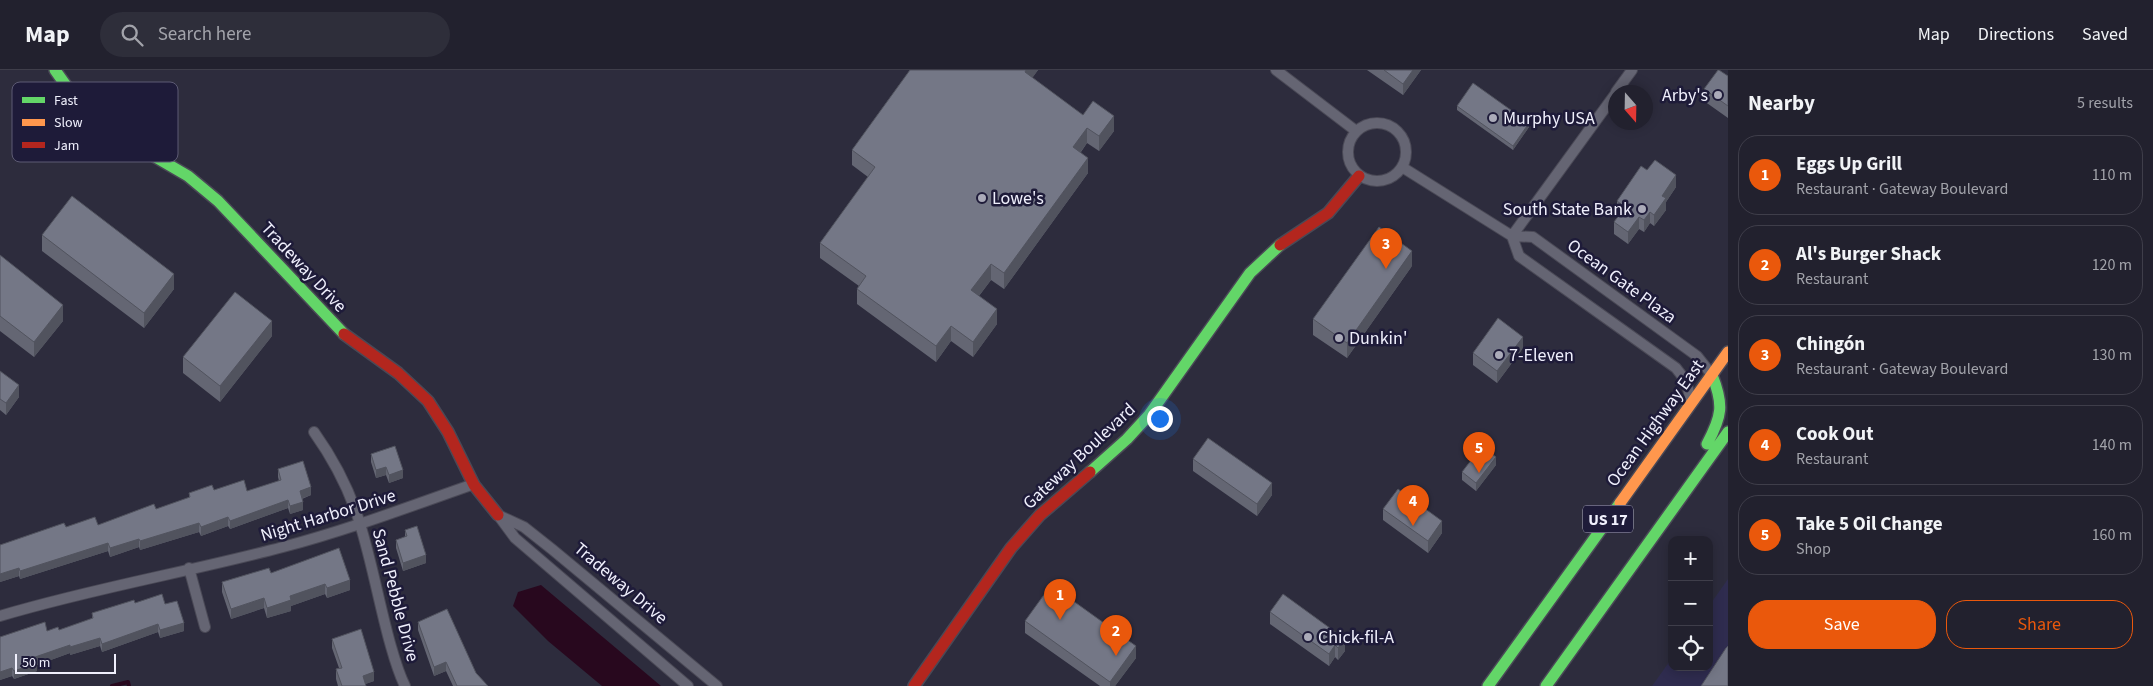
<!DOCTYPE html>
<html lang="en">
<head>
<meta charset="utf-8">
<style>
	:root { --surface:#22212e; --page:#2e2e3a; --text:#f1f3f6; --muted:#a2a3aa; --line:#3f3e4a; --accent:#ea580c }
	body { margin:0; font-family:"Source Sans 3",sans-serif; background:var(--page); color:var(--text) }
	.controls { position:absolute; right:15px; bottom:15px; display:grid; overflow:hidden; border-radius:10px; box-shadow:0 2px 12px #0003 }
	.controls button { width:45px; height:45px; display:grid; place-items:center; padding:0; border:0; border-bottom:1px solid var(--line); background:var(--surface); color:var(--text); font:25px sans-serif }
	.compass { position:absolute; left:1608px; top:15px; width:45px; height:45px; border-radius:50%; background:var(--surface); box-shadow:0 2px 12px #0003; rotate:160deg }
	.scale { position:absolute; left:15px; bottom:12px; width:101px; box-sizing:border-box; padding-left:5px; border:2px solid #efeffc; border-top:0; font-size:14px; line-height:18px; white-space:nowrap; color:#efeffc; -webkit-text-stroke:4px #1e1b39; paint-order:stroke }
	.you { position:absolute; left:1159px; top:348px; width:18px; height:18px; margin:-12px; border:4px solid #fff; border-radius:50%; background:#1a73e8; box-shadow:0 0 0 8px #1a73e833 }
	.badge { display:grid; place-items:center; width:32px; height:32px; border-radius:50%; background:var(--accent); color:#fff; font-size:16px; font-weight:700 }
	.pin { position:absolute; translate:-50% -41px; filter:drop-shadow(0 1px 2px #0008) }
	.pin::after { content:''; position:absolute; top:26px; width:18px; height:15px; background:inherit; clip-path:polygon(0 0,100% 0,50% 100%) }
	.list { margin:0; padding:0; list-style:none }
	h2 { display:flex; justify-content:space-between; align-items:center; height:65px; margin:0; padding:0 20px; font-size:21px }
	h2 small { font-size:16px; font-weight:400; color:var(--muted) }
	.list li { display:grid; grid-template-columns:32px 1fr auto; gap:15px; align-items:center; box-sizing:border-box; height:80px; margin:0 10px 10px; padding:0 10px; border:1px solid var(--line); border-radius:20px }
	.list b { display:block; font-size:19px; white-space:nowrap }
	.list p { margin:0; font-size:16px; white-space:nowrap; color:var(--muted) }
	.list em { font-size:16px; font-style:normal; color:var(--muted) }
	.actions { display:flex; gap:10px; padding:15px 20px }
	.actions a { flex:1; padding:11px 0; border:1px solid var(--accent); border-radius:20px; text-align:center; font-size:18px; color:var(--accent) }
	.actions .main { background:var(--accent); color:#fff }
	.icon { flex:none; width:28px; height:28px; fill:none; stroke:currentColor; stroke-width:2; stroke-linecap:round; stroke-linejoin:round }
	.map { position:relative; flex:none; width:1728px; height:616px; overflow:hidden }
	header { display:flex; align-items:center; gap:30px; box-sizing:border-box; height:70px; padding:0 25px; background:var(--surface); border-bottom:1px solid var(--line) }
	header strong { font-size:24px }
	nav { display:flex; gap:28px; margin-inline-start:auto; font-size:18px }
	.search { width:350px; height:45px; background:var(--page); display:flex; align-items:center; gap:12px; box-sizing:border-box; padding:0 18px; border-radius:28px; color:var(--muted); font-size:19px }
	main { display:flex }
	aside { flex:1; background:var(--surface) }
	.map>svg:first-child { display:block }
</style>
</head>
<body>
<header>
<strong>Map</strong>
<div class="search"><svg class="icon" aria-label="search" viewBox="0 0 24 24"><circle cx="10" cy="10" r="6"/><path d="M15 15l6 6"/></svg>Search here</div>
<nav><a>Map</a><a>Directions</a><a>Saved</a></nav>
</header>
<main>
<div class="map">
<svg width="1728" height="616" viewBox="0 0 1728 616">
	<rect width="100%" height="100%" fill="#2d2c3d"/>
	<path fill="#2f2c4f" d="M1728,509V616H1652L1672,588V597H1709V536Z"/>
	<path fill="#28081e" d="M541,515L661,616H602L548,571L513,536L518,522Z"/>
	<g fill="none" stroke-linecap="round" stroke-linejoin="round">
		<path stroke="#28081e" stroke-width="4" d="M112,616L128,612L129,616"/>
		<g stroke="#4a4956" stroke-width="12">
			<path id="street" d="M1276,0L1356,61
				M1616,22L1632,0
				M1348 82a29 29 0 1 1 58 0a29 29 0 1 1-58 0Z
				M1402,97L1512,166L1533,167L1697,286L1712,305
				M1512,166L1519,186L1676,298L1686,311L1691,331
				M1512,166L1616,23
				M314,362C334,390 350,421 360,454C372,493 379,533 390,573C394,587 398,602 405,616
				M189,498L205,557
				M0,546C93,518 189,502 283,477C348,460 411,436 474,414
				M688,616L515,468L498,445L524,457L553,480L717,616"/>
		</g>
		<g stroke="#4a4956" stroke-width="14">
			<path id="fast" d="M55,0L77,31L97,50L116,64L188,106L218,131L344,264
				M1707,374C1722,346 1724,335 1712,305
				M1090,402L1127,369L1149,345L1250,203L1280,175
				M1488,616L1620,433
				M1546,616L1728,362"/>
		</g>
		<g stroke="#4a4956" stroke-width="14">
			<path id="slow" d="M1620,433L1728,282"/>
		</g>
		<g stroke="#4a4956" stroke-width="14">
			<path id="jam" d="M1280,175L1328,143L1359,106
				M344,264L398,303L428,331L448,362L474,415L498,445
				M914,616L1011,478L1040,445L1090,402"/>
		</g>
		<use href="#street" stroke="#656573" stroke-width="10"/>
		<use href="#fast" stroke="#63d668" stroke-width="11"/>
		<use href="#slow" stroke="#ff974d" stroke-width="11"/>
		<use href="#jam" stroke="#b3261e" stroke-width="11"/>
	</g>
	<path fill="#646673" d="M910,0H1038L1032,8L1083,45L1114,61L1099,81L1087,73L1081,82L1088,103L1004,219L991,210L979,226L997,254L973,287L951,271L936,292L857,234V219L859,216L820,188V173L868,107L852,95V80Z
		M1367,0H1421L1403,25Z
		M1728,6V48L1704,31V19Z
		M1457,36L1529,57L1513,80L1457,40Z
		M1647,100L1676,117L1666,132V140L1654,156L1650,153L1644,162L1639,159L1628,174L1614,164V152L1619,145L1617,143V131Z
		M42,165L174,219L144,258L42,181Z
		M0,185L63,251L34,287L0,261Z
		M1412,196L1347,288L1313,265V249Z
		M272,266L220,332L183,303V287Z
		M1523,278L1497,313L1473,295V283Z
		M0,301L19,327L6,345L0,340Z
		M371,384L403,408L389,413L386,405L376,408L371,392Z
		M1193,389L1272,425L1257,446L1193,401Z
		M1496,395L1476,421L1462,410V402Z
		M278,399L311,425L302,429L303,440L290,444L288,438L230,459L228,456L201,466L199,462L140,480L139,477L110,487L108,481L20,509L19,506L0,512V475L66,457L98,455L156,439L189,428V423L214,420L247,421L279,411L278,407Z
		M1383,439L1442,463L1428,483L1383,450Z
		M405,460L426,493L403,501L396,478V470L405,467Z
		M271,503L350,520L327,528L325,524L291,536V541L267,548L264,538L231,549L222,522V512Z
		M135,533L165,534L184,561L160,568L158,562L102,582L100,576L70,585V583L37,595V601L14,609L12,606L0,610V567L59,560L92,549V543Z
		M1270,542L1345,581L1338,590L1335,587L1329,596L1270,554Z
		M1025,551L1136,588L1115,616H1100L1025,563Z
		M418,552L476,603L488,616H453L446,601L434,606L418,560Z
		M332,569L374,611L365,614L366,616H338L336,609V599L339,598L332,578Z"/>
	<path fill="#51535e" d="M1026,0H1038L1025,18V2Z
		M1413,0H1421L1403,25V14Z
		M1114,46V61L1099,81V66Z
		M1529,53V57L1513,80V76Z
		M1087,58V73L1073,92V77Z
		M1088,88V103L1004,219V203Z
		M1676,105V117L1666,132V140L1654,156V145L1662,126Z
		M1650,142V153L1644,162V150Z
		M1639,147V159L1628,174V162Z
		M1412,181V196L1347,288V273Z
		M991,194V210L971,236V220Z
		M174,204V219L144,258V243Z
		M63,235V251L34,287V272Z
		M997,239V254L973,287V272Z
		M272,251V266L220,332V316Z
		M951,256V271L936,292V276Z
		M1523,267V278L1497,313V301Z
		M19,315V327L6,345V333Z
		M1496,387V395L1476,421V413Z
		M386,397V405L376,408V400Z
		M403,400V408L389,413V405Z
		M1272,413V425L1257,446V434Z
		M311,417V425L300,429V421Z
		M288,430V438L230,459V451Z
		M303,432V440L290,444V436Z
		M228,447V456L201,466V457Z
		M1442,451V463L1428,483V471Z
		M199,453V462L140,480V471Z
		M139,469V477L110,487V478Z
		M108,473V481L20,509V501Z
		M426,485V493L403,501V493Z
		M19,498V506L0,512V504Z
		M350,510V520L327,528V518Z
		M325,514V524L291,536V541L267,548V538L290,526Z
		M264,528V538L231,549V539Z
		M184,553V561L160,568V560Z
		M158,554V562L102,582V574Z
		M100,568V576L70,585V577Z
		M1345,569V581L1338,590V578Z
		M70,575V583L37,595V601L14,609V601L35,587Z
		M1335,575V587L1329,596V584Z
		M1136,576V588L1115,616H1110V612Z
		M446,592V601L434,606V597Z
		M12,598V606L0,610V602Z
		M374,602V611L363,615V606Z"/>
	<path fill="#747786" stroke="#51535e" d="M910,0H1026L1025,2L1083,45L1093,31L1114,46L1099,66L1087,58L1073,77L1088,88L1004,203L991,194L971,220L997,239L973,272L951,256L936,276L857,219L866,206L820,173L875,97L852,80Z
		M1384,0H1413L1403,14Z
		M1718,0H1719L1728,6V36L1704,19Z
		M1473,13L1529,53L1513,76L1457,36Z
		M1655,90L1676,105L1662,126L1666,128L1654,145L1650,142L1644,150L1639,147L1628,162L1614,152L1625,137L1617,131L1641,96L1647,100Z
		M72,126L174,204L144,243L42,165Z
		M1379,157L1412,181L1347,273L1313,249Z
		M0,185L63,235L34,272L0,246Z
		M235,222L272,251L220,316L183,287Z
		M1498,248L1523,267L1497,301L1473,283Z
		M0,301L19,315L6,333L0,329Z
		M1208,368L1272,413L1257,434L1193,389Z
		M395,376L403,400L389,405L386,397L376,400L371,384Z
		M1482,376L1496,387L1476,413L1462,402Z
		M303,391L311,417L300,421L303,432L290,436L288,430L230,451L228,447L201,457L199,453L140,471L139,469L110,478L108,473L20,501L19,498L0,504V475L64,453L66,457L95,447L98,455L154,434L156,439L190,427L189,423L212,415L214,420L244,410L247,421L281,410L278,399Z
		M1398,419L1442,451L1428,471L1383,439Z
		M417,456L426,485L403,493L396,470L407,466L405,460Z
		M339,478L350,510L327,518L325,514L290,526L291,530L267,538L264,528L231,539L222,512L269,498L271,503Z
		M1051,515L1136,576L1110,612L1025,551Z
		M162,524L165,534L177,531L184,553L160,560L158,554L102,574L100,568L70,577V575L35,587L37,593L14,601L12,598L0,602V567L45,552L47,561L58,557L59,560L93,548L92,543L134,530L135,533Z
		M1283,524L1345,569L1338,578L1335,575L1329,584L1270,542Z
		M447,539L476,603L488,616H457L446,592L434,597L418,552Z
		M361,559L374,602L363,606L366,616H342L336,599L342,598L332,569Z
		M1728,576V616H1701L1726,578Z"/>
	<g fill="#ababb9" stroke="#1e1b39" stroke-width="2">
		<circle cx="1718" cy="25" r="5"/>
		<circle cx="1493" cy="48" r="5"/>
		<circle cx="982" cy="128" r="5"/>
		<circle cx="1642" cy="139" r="5"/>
		<circle cx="1339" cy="268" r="5"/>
		<circle cx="1499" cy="285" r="5"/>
		<circle cx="1308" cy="567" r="5"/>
	</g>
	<g text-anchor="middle" stroke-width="5" stroke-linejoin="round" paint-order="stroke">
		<rect fill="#1e1b39" stroke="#b0afc2" stroke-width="1" x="1583" y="435.5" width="50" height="27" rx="4"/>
		<g font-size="16" font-weight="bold" fill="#efeffc">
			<text x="1608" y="455">US 17</text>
		</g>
		<g font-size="18" fill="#efeffc" stroke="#1e1b39" text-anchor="start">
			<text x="1708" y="31" text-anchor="end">Arby's</text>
			<text x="1503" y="54">Murphy USA</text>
			<text x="992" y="134">Lowe's</text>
			<text x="1632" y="145" text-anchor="end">South State Bank</text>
			<text x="1349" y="274">Dunkin'</text>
			<text x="1509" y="291">7-Eleven</text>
			<text x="1318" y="573">Chick-fil-A</text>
		</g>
		<g font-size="18" fill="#efeffc" stroke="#1e1b39">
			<text transform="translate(304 197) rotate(47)" y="6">Tradeway Drive</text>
			<text transform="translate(1622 211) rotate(36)" y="6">Ocean Gate Plaza</text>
			<text transform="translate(1655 353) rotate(-54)" y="6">Ocean Highway East</text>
			<text transform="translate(1079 386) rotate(-43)" y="6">Gateway Boulevard</text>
			<text transform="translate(328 445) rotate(-17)" y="6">Night Harbor Drive</text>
			<text transform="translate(621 513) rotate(40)" y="6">Tradeway Drive</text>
			<text transform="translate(396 525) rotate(75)" y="6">Sand Pebble Drive</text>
		</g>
	</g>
	<rect x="12" y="12" width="166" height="80" rx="8" fill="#1e1b39" stroke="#5d5b74" stroke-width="1"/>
	<rect x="22" y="27" width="23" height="6" fill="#63d668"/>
	<rect x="22" y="49" width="23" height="7" fill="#ff974d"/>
	<rect x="22" y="72" width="23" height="6" fill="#b3261e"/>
	<g font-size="14" fill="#efeffc">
		<text x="54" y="35">Fast</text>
		<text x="54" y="57">Slow</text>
		<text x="54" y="80">Jam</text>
	</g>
</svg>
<div class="controls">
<button>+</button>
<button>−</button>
<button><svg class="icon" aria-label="locate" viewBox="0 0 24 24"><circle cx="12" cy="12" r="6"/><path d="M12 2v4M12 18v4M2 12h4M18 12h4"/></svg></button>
</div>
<svg class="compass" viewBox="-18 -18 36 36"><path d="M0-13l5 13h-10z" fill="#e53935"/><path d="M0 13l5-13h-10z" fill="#a2a3aa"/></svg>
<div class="scale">50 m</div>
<div class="you"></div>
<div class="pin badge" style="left:1060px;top:550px">1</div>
<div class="pin badge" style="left:1116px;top:586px">2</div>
<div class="pin badge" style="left:1386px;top:199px">3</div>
<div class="pin badge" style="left:1413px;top:456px">4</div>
<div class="pin badge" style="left:1479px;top:403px">5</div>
</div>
<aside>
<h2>Nearby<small>5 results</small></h2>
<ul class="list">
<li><span class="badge">1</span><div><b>Eggs Up Grill</b><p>Restaurant · Gateway Boulevard</p></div><em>110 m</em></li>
<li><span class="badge">2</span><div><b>Al's Burger Shack</b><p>Restaurant</p></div><em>120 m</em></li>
<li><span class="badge">3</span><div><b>Chingón</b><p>Restaurant · Gateway Boulevard</p></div><em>130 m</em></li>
<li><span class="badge">4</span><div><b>Cook Out</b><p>Restaurant</p></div><em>140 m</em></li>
<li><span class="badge">5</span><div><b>Take 5 Oil Change</b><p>Shop</p></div><em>160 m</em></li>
</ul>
<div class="actions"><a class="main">Save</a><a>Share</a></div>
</aside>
</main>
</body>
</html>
